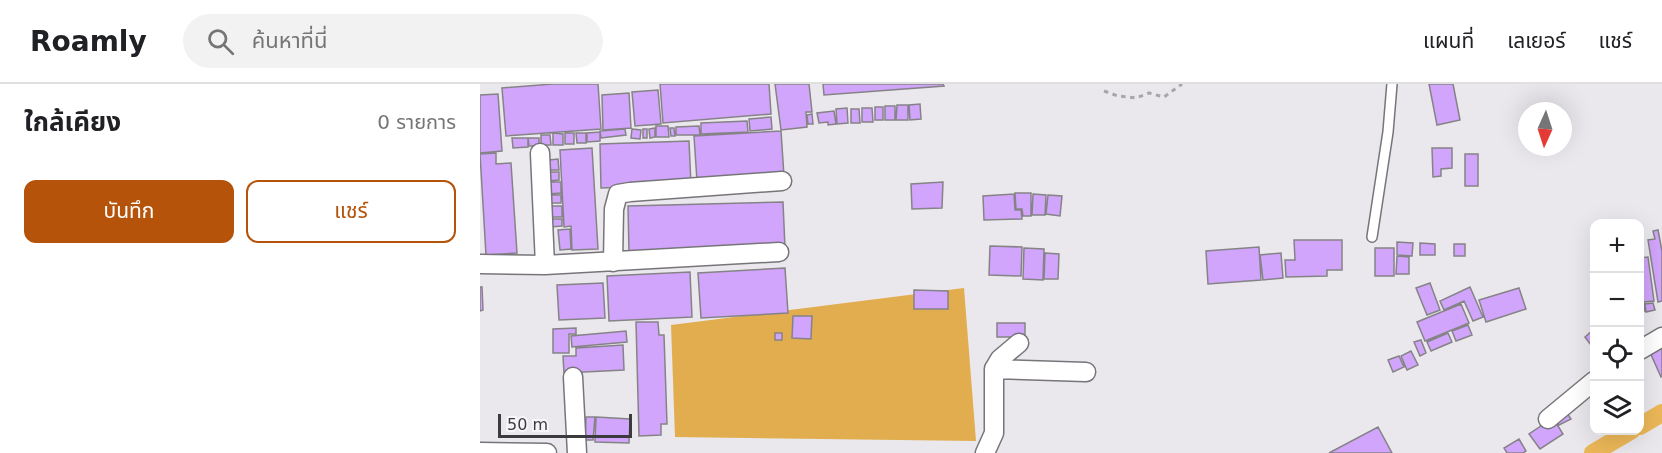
<!DOCTYPE html>
<html lang="th">
<head>
<meta charset="utf-8">
<style>
	:root { --surface:#fff; --page:#f2f2f2; --text:#202124; --muted:#757577; --line:#e0e0e0; --accent:#b45309 }
	body { margin:0; font-family:"DejaVu Sans","Noto Sans Thai",sans-serif; background:var(--page); color:var(--text) }
	.controls { position:absolute; right:18px; bottom:18px; display:grid; overflow:hidden; border-radius:12px; box-shadow:0 6px 24px #0002 }
	.controls button { width:54px; height:54px; display:grid; place-items:center; padding:0; border:0; border-bottom:2px solid var(--line); background:var(--surface); color:var(--text); font:30px sans-serif }
	.compass { position:absolute; left:1038px; top:18px; width:54px; height:54px; border-radius:50%; background:var(--surface); box-shadow:0 6px 24px #0002; rotate:183deg }
	.scale { position:absolute; left:18px; bottom:15px; width:134px; box-sizing:border-box; padding-left:6px; border:3px solid #3b3a3c; border-top:0; font-size:16px; line-height:21px; white-space:nowrap; color:#3b3a3c; -webkit-text-stroke:4px #f7f5fa; paint-order:stroke }
	.list { margin:0; padding:0; list-style:none }
	h2 { display:flex; justify-content:space-between; align-items:center; height:78px; margin:0; padding:0 24px; font-size:26px }
	h2 small { font-size:20px; font-weight:400; color:var(--muted) }
	.actions { display:flex; gap:12px; padding:18px 24px }
	.actions a { flex:1; padding:14px 0; border:2px solid var(--accent); border-radius:12px; text-align:center; font-size:21px; color:var(--accent) }
	.actions .main { background:var(--accent); color:#fff }
	.icon { flex:none; width:33px; height:33px; fill:none; stroke:currentColor; stroke-width:2; stroke-linecap:round; stroke-linejoin:round }
	.map { position:relative; flex:none; width:1182px; height:369px; overflow:hidden }
	header { display:flex; align-items:center; gap:36px; box-sizing:border-box; height:84px; padding:0 30px; background:var(--surface); border-bottom:2px solid var(--line) }
	header strong { font-size:28px }
	nav { display:flex; gap:33px; margin-inline-start:auto; font-size:21px }
	.search { width:420px; height:54px; background:var(--page); display:flex; align-items:center; gap:15px; box-sizing:border-box; padding:0 21px; border-radius:33px; color:var(--muted); font-size:22px }
	main { display:flex }
	aside { flex:1; background:var(--surface) }
	.map>svg:first-child { display:block }
</style>
</head>
<body>
<header>
<strong>Roamly</strong>
<div class="search"><svg class="icon" aria-label="search" viewBox="0 0 24 24"><circle cx="10" cy="10" r="6"/><path d="M15 15l6 6"/></svg>ค้นหาที่นี่</div>
<nav><a>แผนที่</a><a>เลเยอร์</a><a>แชร์</a></nav>
</header>
<main>
<aside>
<h2>ใกล้เคียง<small>0 รายการ</small></h2>
<ul class="list">
</ul>
<div class="actions"><a class="main">บันทึก</a><a>แชร์</a></div>
</aside>
<div class="map">
<svg width="1182" height="369" viewBox="0 0 1182 369">
	<rect width="100%" height="100%" fill="#eae8ec"/>
	<path fill="#e2ad4e" d="M484,204L496,357L195,353L191,241Z"/>
	<g fill="none" stroke-linecap="round" stroke-linejoin="round">
		<path stroke="#ecb758" stroke-width="18" d="M1160,342L1182,329
			M1113,369L1152,346"/>
	</g>
	<path fill="#d1a5fb" stroke="#858387" stroke-width="1.5" d="M73,0H118L121,45L26,52L22,4Z
		M180,0H289L291,30L183,39Z
		M295,0H329L332,28H326L327,43L301,46Z
		M343,0H463L464,2L344,11Z
		M949,0H973L980,36L957,41Z
		M178,6L181,40L155,42L152,8Z
		M149,9L151,44L123,46L122,11Z
		M18,10L22,67L0,69V11Z
		M440,20L441,35L430,36L429,21Z
		M417,21H428V36H416Z
		M405,22H415V36H405Z
		M395,23H403V36H395Z
		M367,24L368,39L357,40L356,25Z
		M382,24H392L393,38H382Z
		M371,25H379L380,39H371Z
		M354,27L356,40L348,41V38L339,39L337,29Z
		M332,30L333,40H328L327,31Z
		M291,33L292,45L270,47L269,35Z
		M267,37L268,48L221,50V39Z
		M176,42H188L189,53H176Z
		M219,42L220,51H196V43Z
		M175,44V53L170,54L169,45Z
		M190,44H194L195,52H191Z
		M145,45L146,51L121,54L120,47Z
		M152,45L161,46L160,55L151,54Z
		M163,45H167V54H163Z
		M301,47L304,92L217,97L214,52Z
		M120,48V57L107,58V49Z
		M73,49L83,50V61H73Z
		M85,49H94V60H85Z
		M96,49H106V59H97Z
		M61,51H70L71,61H61Z
		M32,54H48V63L33,64Z
		M48,54H59V62H49Z
		M209,57L211,101L121,104L120,60Z
		M112,64L118,165L92,166L91,142L84,143L80,66Z
		M952,64H972V84L961,85V92L953,93Z
		M16,69V80L31,79L37,169L6,171L0,70Z
		M985,70H998V102H985Z
		M78,75L79,86H69V76Z
		M68,88H79V96L68,97Z
		M67,98H81V109L68,110Z
		M463,98L462,124L432,125L431,100Z
		M535,109H551V132H543L542,125H536Z
		M534,110L535,126H541L542,135L504,136L503,112Z
		M553,110L566,111L565,131H552Z
		M69,111H81V119H69Z
		M568,111L582,112L580,132L566,130Z
		M303,118L305,164L149,169L148,122Z
		M69,122H82V133H69Z
		M70,135H82V142L70,143Z
		M90,145L91,165L80,166L78,146Z
		M1178,146L1182,167V217L1178,218L1168,156L1175,155L1173,147Z
		M814,156H862V186H847V192L806,193L805,176H815Z
		M917,158L933,159L932,172L917,171Z
		M940,159L955,160V171H940Z
		M974,160H985V172H974Z
		M510,162L542,163L541,192L509,191Z
		M779,163L781,196L728,200L726,167Z
		M544,164L564,165L563,196L543,195Z
		M895,164H914V192H895Z
		M565,169L579,170L578,195H564Z
		M801,169L803,194L783,196L780,171Z
		M917,172L929,173V190H916Z
		M1168,173L1174,217L1164,218L1165,227L1160,228V174Z
		M305,184L308,229L221,234L218,189Z
		M210,188L212,233L129,237L127,192Z
		M123,199L125,234L79,236L77,201Z
		M950,199L960,226L947,231L936,204Z
		M0,203H2L3,226L0,227Z
		M990,203L1003,233L993,237L984,217L964,226L960,217Z
		M1039,204L1046,225L1006,238L999,216Z
		M434,206L468,207V225H434Z
		M1173,219L1175,226L1166,228L1165,220Z
		M981,220L989,239L945,257L937,238Z
		M313,232H332L331,255L312,254Z
		M156,238H178L179,251H184L187,340H181V351L159,352Z
		M517,239H545V253H517Z
		M988,241L992,251L976,257L972,247Z
		M96,244V250H89V269H73V245Z
		M1114,245V257L1111,261L1105,253Z
		M146,247L147,258L92,263L91,252Z
		M295,249H302V256H295Z
		M968,249L972,258L951,267L947,258Z
		M941,256L946,269L940,272L934,258Z
		M1182,260V292L1181,293L1169,266Z
		M143,261L144,286L84,289L83,272H96V264Z
		M931,267L938,281L927,286L921,272Z
		M919,272L924,283L913,288L908,276Z
		M1085,326L1091,335L1079,341L1074,333Z
		M106,333H115L113,356H105Z
		M116,333L150,335L149,359L115,358Z
		M1073,334L1083,350L1060,365L1049,350Z
		M898,343L912,369H849Z
		M1039,355L1046,367L1043,369H1027L1024,364Z"/>
	<g fill="none" stroke-linecap="round" stroke-linejoin="round">
		<g stroke="#777579" stroke-width="12">
			<path id="service" d="M892,153L908,48L912,0"/>
		</g>
		<g stroke="#777579" stroke-width="21">
			<path id="minor" d="M60,69L65,181
				M133,178L134,125L138,110L150,108L302,97
				M0,180L65,181L299,168
				M1160,266L1182,253
				M514,285L606,288
				M93,293L97,369
				M1068,335L1114,297
				M0,368L67,369
				M505,369L514,349V285L520,275L539,259"/>
		</g>
		<path stroke="#a7a6a9" stroke-width="3" stroke-dasharray="4.5 4.5" stroke-linecap="butt" d="M624,7L638,12L656,14L669,9L684,13L702,0"/>
		<use href="#service" stroke="#fff" stroke-width="9"/>
		<use href="#minor" stroke="#fff" stroke-width="18"/>
	</g>
</svg>
<div class="controls">
<button>+</button>
<button>−</button>
<button><svg class="icon" aria-label="locate" viewBox="0 0 24 24"><circle cx="12" cy="12" r="6"/><path d="M12 2v4M12 18v4M2 12h4M18 12h4"/></svg></button>
<button><svg class="icon" aria-label="layers" viewBox="0 0 24 24"><path d="M12 4l9 5-9 5-9-5zM3 14l9 5 9-5"/></svg></button>
</div>
<svg class="compass" viewBox="-18 -18 36 36"><path d="M0-13l5 13h-10z" fill="#e53935"/><path d="M0 13l5-13h-10z" fill="#757577"/></svg>
<div class="scale">50 m</div>
</div>
</main>
</body>
</html>
